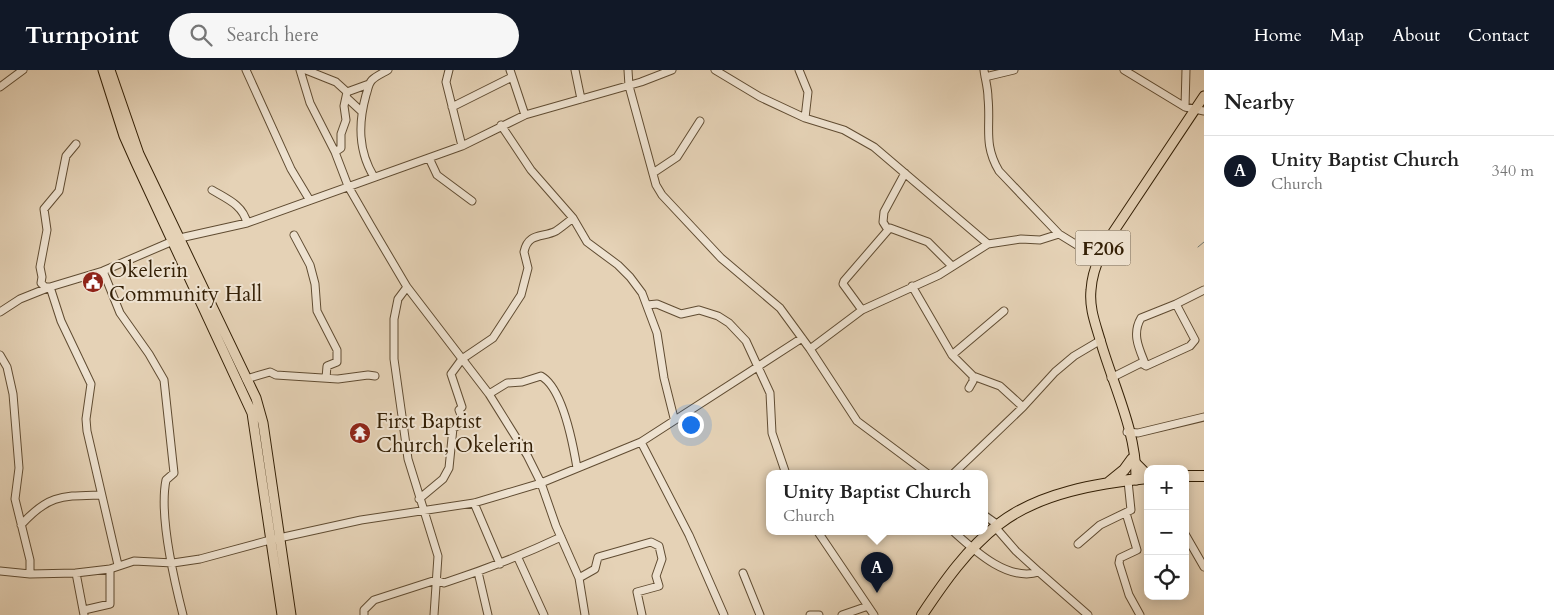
<!DOCTYPE html>
<html lang="en">
<head>
<meta charset="utf-8">
<style>
	:root { --surface:#fff; --page:#f6f6f6; --text:#222; --muted:#767676; --line:#e0e0e0; --accent:#111827 }
	body { margin:0; font-family:Cardo,serif; background:var(--page); color:var(--text) }
	.controls { position:absolute; right:15px; bottom:15px; display:grid; overflow:hidden; border-radius:10px; box-shadow:0 2px 12px #0003 }
	.controls button { width:45px; height:45px; display:grid; place-items:center; padding:0; border:0; border-bottom:1px solid var(--line); background:var(--surface); color:var(--text); font:25px sans-serif }
	.you { position:absolute; left:690px; top:354px; width:18px; height:18px; margin:-12px; border:4px solid #fff; border-radius:50%; background:#1a73e8; box-shadow:0 0 0 8px #1a73e833 }
	.badge { display:grid; place-items:center; width:32px; height:32px; border-radius:50%; background:var(--accent); color:#fff; font-size:16px; font-weight:700 }
	.pin { position:absolute; translate:-50% -41px; filter:drop-shadow(0 1px 2px #0008) }
	.pin::after { content:''; position:absolute; top:26px; width:18px; height:15px; background:inherit; clip-path:polygon(0 0,100% 0,50% 100%) }
	.popup { position:absolute; left:766px; top:400px; width:222px; height:65px; box-sizing:border-box; display:grid; place-content:center; border-radius:10px; background:var(--surface); filter:drop-shadow(0 1px 4px #0005); font-size:16px; white-space:nowrap; color:var(--muted) }
	.popup b { font-size:19px; color:var(--text) }
	.popup::after { content:''; position:absolute; left:50%; top:100%; margin-left:-10px; border:10px solid transparent; border-top-color:var(--surface) }
	.list { margin:0; padding:0; list-style:none }
	h2 { display:flex; justify-content:space-between; align-items:center; height:65px; margin:0; padding:0 20px; font-size:21px }
	h2 small { font-size:16px; font-weight:400; color:var(--muted) }
	.list li { display:grid; grid-template-columns:32px 1fr auto; gap:15px; align-items:center; box-sizing:border-box; height:70px; padding:0 20px; border-top:1px solid var(--line) }
	.list b { display:block; font-size:19px; white-space:nowrap }
	.list p { margin:0; font-size:16px; white-space:nowrap; color:var(--muted) }
	.list em { font-size:16px; font-style:normal; color:var(--muted) }
	.icon { flex:none; width:28px; height:28px; fill:none; stroke:currentColor; stroke-width:2; stroke-linecap:round; stroke-linejoin:round }
	.map { position:relative; flex:none; width:1204px; height:545px; overflow:hidden }
	header { display:flex; align-items:center; gap:30px; box-sizing:border-box; height:70px; padding:0 25px; background:var(--accent); color:#fff }
	header strong { font-size:24px }
	nav { display:flex; gap:28px; margin-inline-start:auto; font-size:18px }
	.search { width:350px; height:45px; background:var(--page); display:flex; align-items:center; gap:12px; box-sizing:border-box; padding:0 18px; border-radius:28px; color:var(--muted); font-size:19px }
	main { display:flex }
	aside { flex:1; background:var(--surface) }
	.map>svg:first-child { display:block }
</style>
</head>
<body>
<header>
<strong>Turnpoint</strong>
<div class="search"><svg class="icon" aria-label="search" viewBox="0 0 24 24"><circle cx="10" cy="10" r="6"/><path d="M15 15l6 6"/></svg>Search here</div>
<nav><a>Home</a><a>Map</a><a>About</a><a>Contact</a></nav>
</header>
<main>
<div class="map">
<svg width="1204" height="545" viewBox="0 0 1204 545">
	<rect width="100%" height="100%" fill="#e5d2b6"/>
	<filter id="stains"><feTurbulence type="fractalNoise" baseFrequency=".004" numOctaves="4"/><feColorMatrix values="0 0 0 0 .2 0 0 0 0 .09 0 0 0 0 .02 0 0 0 .5 -.17"/></filter>
	<radialGradient id="worn" r=".72"><stop offset=".6" stop-color="#630" stop-opacity="0"/><stop offset="1" stop-color="#630" stop-opacity=".3"/></radialGradient>
	<g fill="none" stroke-linecap="round" stroke-linejoin="round">
		<path stroke="#727972" stroke-width="1" d="M1198,177L1204,172"/>
		<g stroke="#604c32" stroke-width="9">
			<path id="minor" d="M246,0L291,99L309,129
				M300,0L310,33L335,82L348,116L371,156L407,217L489,324L527,385L541,413L641,372L802,268
				M306,0L336,12L347,22L369,14
				M449,0L446,12L462,76
				M510,0L525,45
				M575,0L581,29
				M628,0L629,16L656,115L662,125L721,188L780,238L810,279L857,351L928,404
				M715,0L760,27L805,48L844,60L874,77L988,174
				M799,0L808,22L805,48
				M984,0C985,9 988,18 988,28C991,57 983,74 999,101L1059,164L1098,188
				M1124,0L1185,37L1204,41
				M985,7L1014,0
				M0,17L23,0
				M347,28L361,41
				M452,37L512,7
				M1185,37L1186,0
				M501,55L531,100L573,148L587,172L618,195L630,207L642,223L657,263L664,308L674,348
				M76,74L66,86L59,121L44,139L47,160L40,197L42,207L41,213L45,217H50L61,251L91,314L86,349L87,361L118,495
				M335,82L341,78V64L346,50L344,36L347,22
				M429,88L437,105L472,131
				M653,103L677,87L700,51
				M374,107C358,81 358,54 366,25C368,20 368,14 372,10C376,6 383,3 388,0
				M212,120C227,129 243,135 247,153
				M888,160L890,158L928,172L952,196
				M888,160L883,152L884,142L905,103
				M294,165L310,195L315,214L317,241L337,280V292L327,296L326,308
				M103,201L120,243L149,284L164,310L174,403L166,410C159,445 174,510 183,545
				M912,216L952,285L973,306V311L969,318
				M407,217L398,229L394,249V289L408,389L438,486L434,545
				M647,235L657,234L681,244L699,240L718,246L729,253L746,271L770,323L772,363L786,404
				M862,240L843,214L844,211L888,160
				M0,242L20,229L50,217L103,201L180,168L247,153L462,76L525,45L641,12L672,0
				M810,279L862,240L939,205L988,174L1021,169L1040,170L1059,164
				M0,285L7,297L13,324L19,398L15,429L30,490V504
				M952,285L1004,241
				M1146,296C1140,280 1131,265 1141,248L1176,234
				M973,306L1000,316L1023,337
				M1111,308L1141,293L1146,296L1190,276L1195,270L1176,234L1204,220
				M246,309L270,302L276,305L338,309L368,305L375,306
				M489,324L507,313L522,312L541,306C563,318 573,374 577,398
				M1127,362L1138,363L1204,347
				M641,372L689,465L724,545
				M953,404L1023,337L1055,302L1074,286L1101,270
				M419,429L443,409L449,398L453,358L464,353L459,340L462,337L451,304L462,289L493,268L521,225L528,198L524,182C528,162 543,168 556,161C562,157 568,152 573,148
				M474,433L500,494
				M1126,443L1137,480L1120,488L1119,493L1129,525L1140,545
				M984,445L998,455
				M21,455C49,424 63,426 101,425
				M996,458L1016,481L1039,502
				M818,462L874,545
				M954,462C975,481 1008,512 1039,502L1088,545
				M1185,464L1204,497
				M1078,474L1100,455L1131,440L1128,411
				M518,488L544,545
				M0,501L30,504L76,503L110,499L134,491L173,493L200,489L270,470L361,450L474,433L541,413L556,456L579,508L585,545
				M478,502L488,545
				M76,503L84,545
				M743,503L760,545
				M579,508L595,499L598,487L651,472L659,476L662,489L656,506L659,516L637,522L642,545
				M84,540L110,534V499
				M364,545V540L374,530L436,510L444,513C484,500 523,485 561,467
				M810,545H819
				M842,545L868,536"/>
		</g>
		<g stroke="#342006" stroke-width="11">
			<path id="major" d="M103,0L124,66L136,93L252,343L282,545
				M110,0L139,84L256,328L263,353L291,545
				M1136,410C1137,363 1114,317 1101,273C1096,255 1089,239 1091,220C1092,202 1099,186 1108,170L1204,26"/>
		</g>
		<g stroke="#342006" stroke-width="12">
			<path id="highway" d="M1136,394L1148,406
				M1185,406H1204
				M1108,413L1124,400L1132,389
				M922,545C944,512 967,479 999,454C1039,423 1098,413 1148,408"/>
		</g>
		<use href="#minor" stroke="#eee2d0" stroke-width="7"/>
		<use href="#major" stroke="#e5d2b6" stroke-width="9"/>
		<use href="#highway" stroke="#e5d2b6" stroke-width="10"/>
	</g>
	<defs>
		<g id="civic-disc" transform="scale(1.125)"><circle r="9.5" fill="#8f2418" stroke="#eee2d0"/><path d="M-.6-6.5H3V-4.5H.6V-3L4-1V1h2V6H-6V1h2V-1L-.6-3ZM-1.2 2.5V6h2.4V2.5Z" fill="#fff"/></g>
		<g id="temple-disc" transform="scale(1.125)"><circle r="9.5" fill="#8f2418" stroke="#eee2d0"/><path d="M0-6L5-2H3V0L6.5 2.5H4V6H1.5V3h-3V6H-4V2.5H-6.5L-3 0V-2H-5Z" fill="#fff"/></g>
	</defs>
	<g fill-rule="evenodd">
		<use href="#civic-disc" x="93" y="212"/>
		<use href="#temple-disc" x="360" y="363"/>
	</g>
	<g text-anchor="middle" stroke-width="4" stroke-linejoin="round" paint-order="stroke">
		<rect fill="#eee2d0" stroke="#6c5a43" stroke-width="1" x="1075.5" y="160.5" width="55" height="35" rx="4"/>
		<g font-size="20" font-weight="bold" fill="#342006">
			<text x="1103" y="185">F206</text>
		</g>
		<g font-size="21" fill="#342006" stroke="#eee2d0" text-anchor="start">
			<text x="109" y="207">Okelerin<tspan x="109" dy="24">Community Hall</tspan></text>
			<text x="376" y="358">First Baptist<tspan x="376" dy="24">Church, Okelerin</tspan></text>
		</g>
	</g>
	<rect width="100%" height="100%" filter="url(#stains)"/>
	<rect width="100%" height="100%" fill="url(#worn)"/>
</svg>
<div class="controls">
<button>+</button>
<button>−</button>
<button><svg class="icon" aria-label="locate" viewBox="0 0 24 24"><circle cx="12" cy="12" r="6"/><path d="M12 2v4M12 18v4M2 12h4M18 12h4"/></svg></button>
</div>
<div class="you"></div>
<div class="pin badge" style="left:877px;top:523px">A</div>
<div class="popup"><b>Unity Baptist Church</b>Church</div>
</div>
<aside>
<h2>Nearby<small></small></h2>
<ul class="list">
<li><span class="badge">A</span><div><b>Unity Baptist Church</b><p>Church</p></div><em>340 m</em></li>
</ul>
</aside>
</main>
</body>
</html>
